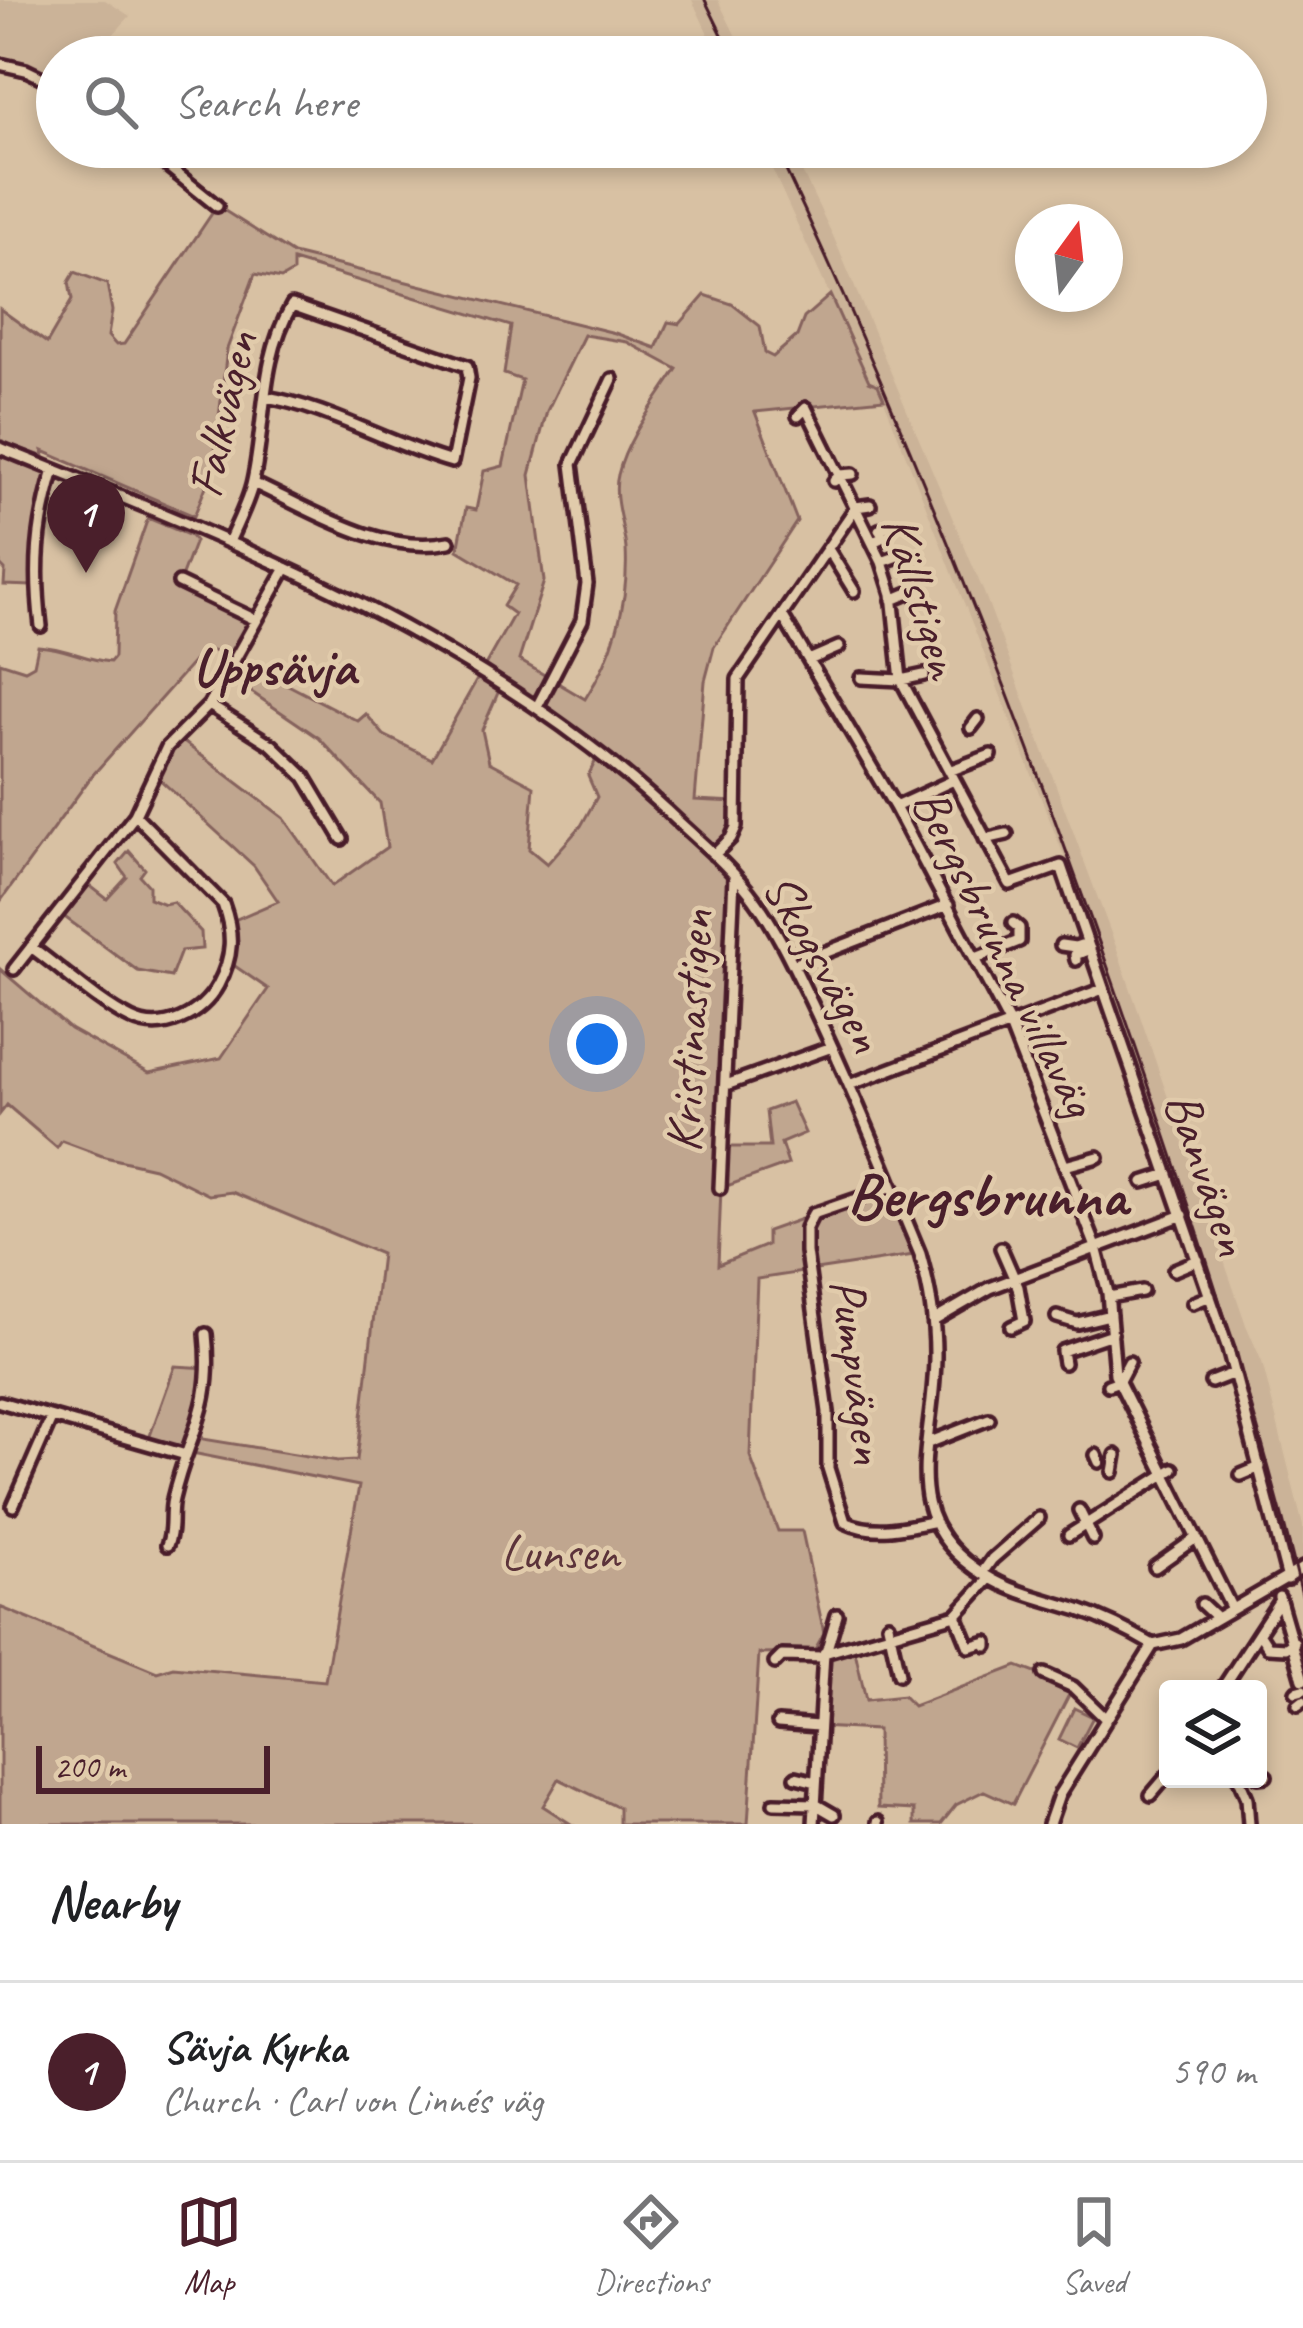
<!DOCTYPE html>
<html lang="en">
<head>
<meta charset="utf-8">
<style>
	:root { --surface:#fff; --page:#f2f2f2; --text:#202124; --muted:#757577; --line:#e0e0e0; --accent:#4a1f2b }
	body { margin:0; font-family:Caveat,sans-serif; background:var(--page); color:var(--text) }
	.controls { position:absolute; right:36px; bottom:36px; display:grid; overflow:hidden; border-radius:12px; box-shadow:0 6px 18px #0003 }
	.controls button { width:108px; height:108px; display:grid; place-items:center; padding:0; border:0; border-bottom:3px solid var(--line); background:var(--surface); color:var(--text); font:60px sans-serif }
	.compass { position:absolute; left:1015px; top:204px; width:108px; height:108px; border-radius:50%; background:var(--surface); box-shadow:0 6px 18px #0003; rotate:15deg }
	.scale { position:absolute; left:36px; bottom:30px; width:234px; box-sizing:border-box; padding-left:12px; border:6px solid #4a1f2b; border-top:0; font-size:33px; line-height:42px; white-space:nowrap; color:#4a1f2b; -webkit-text-stroke:9px #e1cbab; paint-order:stroke }
	.you { position:absolute; left:597px; top:1044px; width:42px; height:42px; margin:-30px; border:9px solid #fff; border-radius:50%; background:#1a73e8; box-shadow:0 0 0 18px #1a73e833 }
	.badge { display:grid; place-items:center; width:78px; height:78px; border-radius:50%; background:var(--accent); color:#fff; font-size:39px; font-weight:700 }
	.pin { position:absolute; translate:-50% -99px; filter:drop-shadow(0 3px 6px #0008) }
	.pin::after { content:''; position:absolute; top:63px; width:42px; height:36px; background:inherit; clip-path:polygon(0 0,100% 0,50% 100%) }
	.list { margin:0; padding:0; list-style:none }
	h2 { display:flex; justify-content:space-between; align-items:center; height:156px; margin:0; padding:0 48px; font-size:51px }
	h2 small { font-size:39px; font-weight:400; color:var(--muted) }
	.list li { display:grid; grid-template-columns:78px 1fr auto; gap:36px; align-items:center; box-sizing:border-box; height:180px; padding:0 48px; border-top:3px solid var(--line) }
	.list b { display:block; font-size:45px; white-space:nowrap }
	.list p { margin:0; font-size:39px; white-space:nowrap; color:var(--muted) }
	.list em { font-size:39px; font-style:normal; color:var(--muted) }
	.icon { flex:none; width:66px; height:66px; fill:none; stroke:currentColor; stroke-width:2; stroke-linecap:round; stroke-linejoin:round }
	.map { position:relative; flex:none; width:1303px; height:1824px; overflow:hidden }
	.search { position:absolute; background:var(--surface); box-shadow:0 6px 18px #0003; left:36px; right:36px; top:36px; height:132px; display:flex; align-items:center; gap:30px; box-sizing:border-box; padding:0 42px; border-radius:66px; color:var(--muted); font-size:45px }
	.sheet { height:336px; background:var(--surface) }
	nav { display:flex; justify-content:space-around; align-items:center; box-sizing:border-box; height:168px; border-top:3px solid var(--line); background:var(--surface); font-size:33px; color:var(--muted) }
	nav a { display:grid; justify-items:center; gap:6px }
	nav .on { color:var(--accent) }
	.map>svg:first-child { display:block }
</style>
</head>
<body>
<div class="map">
<svg width="1303" height="1824" viewBox="0 0 1303 1824">
	<rect width="100%" height="100%" fill="#d8c1a3"/>
	<filter id="ink" filterUnits="userSpaceOnUse"><feTurbulence type="fractalNoise" baseFrequency=".00833" numOctaves="2"/><feDisplacementMap in="SourceGraphic" scale="24" xChannelSelector="R" yChannelSelector="G"/><feConvolveMatrix kernelMatrix="1 2 1 2 8 2 1 2 1" color-interpolation-filters="sRGB"/></filter>
	<g filter="url(#ink)">
		<path fill="#cbb398" d="M0,0H105L130,16L111,37L76,57H57V71L50,82L28,63L0,53Z
			M692,0H718L746,57H719Z
			M762,147H790L834,238L985,595L1118,952L1246,1325L1262,1362L1303,1526V1563L1290,1572L1230,1343L1171,1160L1163,1148L1166,1145L1066,861L878,385L869,381Z"/>
		<path fill="#c0a68f" stroke="#85625d" stroke-width="3" fill-rule="evenodd" d="M217,206L293,254L615,333L656,348L668,322L680,324L705,295L732,304L760,326L765,353L773,357L797,336L804,318L830,295L869,381L878,385L884,399L755,412L797,521L714,647L705,681L695,800L736,802V827L714,855L734,877L724,1147H770L766,1111L791,1102L805,1133L781,1143L788,1164L721,1188L718,1265L767,1245V1231L892,1187L920,1254L757,1279L750,1456L778,1531H802L824,1633L813,1653L759,1654L748,1824H619V1808L559,1779L543,1806L571,1824H0V1607L157,1672L173,1667L325,1681L359,1486L147,1444L175,1366L209,1368L199,1427L203,1439L338,1461L357,1460L381,1254L232,1192L209,1195L154,1168L105,1157L62,1141L57,1148L7,1105L0,1114V969L70,1029L149,1073L221,1058L268,989L229,962L230,922L278,901L254,866L156,776L177,737L284,818L332,886L387,847L380,803L319,738L225,674L234,657L358,721L366,714L384,735L432,759L514,614L503,606L516,585L458,550L466,508L476,510L484,471L503,466L522,380L504,374L511,326L293,261V272L281,279L255,274L227,349L213,469L194,516L43,451L44,457L0,441V309L47,343L72,300L69,282L75,272L107,284L112,311L108,336L116,345L124,344ZM584,335L627,342L677,369C656,402 627,437 618,475C612,497 624,526 626,549C629,602 614,655 585,699L519,660L544,581L530,475L547,411ZM504,679L590,740L595,762L588,776L597,797L581,826L547,864L529,849L534,786L489,762L482,730Z
			M0,453L47,474L37,513V570L32,586L4,585L5,570L0,565Z
			M148,518L191,536L195,541L179,583L256,620L236,654L204,650L91,777L0,902V662L25,670L34,665L38,646C68,648 82,659 110,662L114,657L115,611Z
			M129,851L145,869L140,876L149,886V898L164,904L173,902L201,932L202,949L181,951L171,977L138,971L59,913L84,881L107,899L127,877L118,864Z
			M853,1642L866,1700L903,1696L913,1706L1017,1666L1073,1687L1013,1804L984,1791L956,1805L941,1824H914V1810L878,1808L877,1730L818,1727L824,1653Z
			M1074,1708L1093,1717L1077,1748L1059,1739Z"/>
		<g fill="none" stroke-linecap="round" stroke-linejoin="round">
			<g stroke="#4a1f2b" stroke-width="18">
				<path id="minor" d="M0,64L26,70L57,85
					M144,147L217,206
					M798,416L806,408L882,562L892,594L901,680L1010,884L1061,866L1228,1349L1288,1579
					M0,448C235,542 477,636 666,810C696,839 731,866 755,900C778,931 795,969 812,1004C851,1085 885,1170 920,1254C929,1286 935,1319 935,1353C936,1442 891,1517 985,1575C1013,1593 1048,1600 1079,1610C1105,1619 1129,1631 1153,1645
					M834,481L840,475L853,474
					M253,483C312,510 383,556 449,542
					M229,542C237,523 249,501 253,481C266,422 260,359 292,305L467,366L469,378L452,462C388,444 331,408 266,397
					M873,542L884,537L879,530L889,526
					M828,549L854,591
					M882,562L904,554
					M179,583L256,620
					M892,600L911,592
					M782,615L895,807L1009,1023L1096,1247L1108,1293L1115,1374L1232,1609
					M41,626C34,568 37,526 54,470
					M809,660L839,647
					M861,678L901,680L924,675
					M209,705L272,745L305,777L342,839
					M537,707L582,620L587,584L572,464L612,379
					M971,728L978,719
					M949,771L991,755
					M895,807L954,780
					M985,839L1007,834
					M714,855L731,838L736,827L738,679L856,507L870,505
					M1061,945L1075,947L1087,943
					M31,947C62,969 98,1003 131,1019C163,1035 202,1014 218,985C233,957 234,934 223,904L135,815
					M976,958L1019,941V928L1013,923
					M1076,960L1075,955L1090,949
					M793,965L948,905
					M14,969L135,815L167,747L209,705L286,568
					M726,1085L832,1047
					M849,1085L1103,989
					M1065,1166L1098,1157
					M1143,1182L1168,1174
					M892,1187L813,1214L806,1228V1252L828,1412V1468L845,1522C873,1535 902,1528 931,1522
					M720,1188L734,877
					M1001,1248L1018,1287L1024,1321L1011,1327
					M1174,1270L1198,1260
					M1109,1297L1142,1291
					M1193,1303L1210,1296
					M1057,1317L1077,1323L1110,1315
					M933,1321L990,1288L1183,1215
					M1064,1363L1062,1351L1112,1334
					M1211,1382L1234,1373
					M1108,1385L1119,1381L1129,1362
					M0,1402L186,1455
					M928,1443L989,1419
					M1096,1455L1099,1462
					M1113,1472L1116,1455
					M1241,1475L1260,1467
					M13,1506L51,1419
					M1079,1510L1093,1539
					M1069,1535L1173,1469
					M167,1545C174,1530 169,1514 173,1499C189,1430 214,1411 206,1334
					M1155,1567L1196,1538
					M982,1573L992,1559L1039,1518
					M1279,1597L1303,1680
					M1202,1604L1217,1618
					M956,1615L969,1647L987,1642V1646
					M888,1624L899,1674
					M1259,1633L1268,1647L1286,1648L1294,1642
					M826,1652L837,1615
					M775,1663L782,1656L823,1657
					M1044,1674L1073,1687L1106,1719
					M1222,1689L1280,1600
					M1296,1692L1303,1690
					M1298,1705L1303,1701
					M778,1723L818,1726
					M796,1777L816,1782
					M1258,1777L1266,1776
					M1239,1779L1247,1798L1249,1824
					M1151,1795L1168,1775
					M774,1803L815,1804L834,1815
					M878,1822V1824
					M814,1824L824,1653L956,1615L990,1578
					M1049,1824L1059,1795L1153,1645L1181,1639L1303,1568"/>
			</g>
			<use href="#minor" stroke="#e1cbab" stroke-width="9"/>
			<path stroke="#4a1f2b" stroke-width="3" d="M705,0L733,57
				M775,147C904,419 1014,699 1113,982C1184,1186 1252,1389 1303,1599"/>
		</g>
	</g>
	<g text-anchor="middle" stroke-width="9" stroke-linejoin="round" paint-order="stroke">
		<g font-size="51" fill="#4a1f2b" stroke="#e1cbab">
			<text transform="translate(221 414) rotate(-77)" y="18">Falkvägen</text>
			<text transform="translate(923 596) rotate(73)" y="18">Källstigen</text>
			<text transform="translate(1006 952) rotate(64)" y="18">Bergsbrunna villaväg</text>
			<text transform="translate(825 962) rotate(61)" y="18">Skogsvägen</text>
			<text transform="translate(688 1031) rotate(-87)" y="18">Kristinastigen</text>
			<text transform="translate(1209 1173) rotate(71)" y="18">Banvägen</text>
			<text transform="translate(860 1371) rotate(83)" y="18">Pumpvägen</text>
		</g>
		<g font-size="51" fill="#5c333a" stroke="#e1cbab">
			<text x="560" y="1569">Lunsen</text>
		</g>
		<g font-size="54" font-weight="bold" fill="#4a1f2b" stroke="#e1cbab">
			<text x="274" y="685">Uppsävja</text>
		</g>
		<g font-size="63" font-weight="bold" fill="#4a1f2b" stroke="#e1cbab">
			<text x="987" y="1216">Bergsbrunna</text>
		</g>
	</g>
</svg>
<div class="controls">
<button><svg class="icon" aria-label="layers" viewBox="0 0 24 24"><path d="M12 4l9 5-9 5-9-5zM3 14l9 5 9-5"/></svg></button>
</div>
<svg class="compass" viewBox="-18 -18 36 36"><path d="M0-13l5 13h-10z" fill="#e53935"/><path d="M0 13l5-13h-10z" fill="#757577"/></svg>
<div class="scale">200 m</div>
<div class="you"></div>
<div class="pin badge" style="left:86px;top:573px">1</div>
<div class="search"><svg class="icon" aria-label="search" viewBox="0 0 24 24"><circle cx="10" cy="10" r="6"/><path d="M15 15l6 6"/></svg>Search here</div>
</div>
<section class="sheet">
<h2>Nearby<small></small></h2>
<ul class="list">
<li><span class="badge">1</span><div><b>Sävja Kyrka</b><p>Church · Carl von Linnés väg</p></div><em>590 m</em></li>
</ul>
</section>
<nav>
<a class="on"><svg class="icon" aria-label="map" viewBox="0 0 24 24"><path d="M3 6l6-2 6 2 6-2v14l-6 2-6-2-6 2zM9 4v14M15 6v14"/></svg>Map</a>
<a><svg class="icon" aria-label="directions" viewBox="0 0 24 24"><path d="M12 3l9 9-9 9-9-9zM9 14v-3h6M13 9l2 2-2 2"/></svg>Directions</a>
<a><svg class="icon" aria-label="saved" viewBox="0 0 24 24"><path d="M7 4h10v16l-5-4-5 4z"/></svg>Saved</a>
</nav>
</body>
</html>
